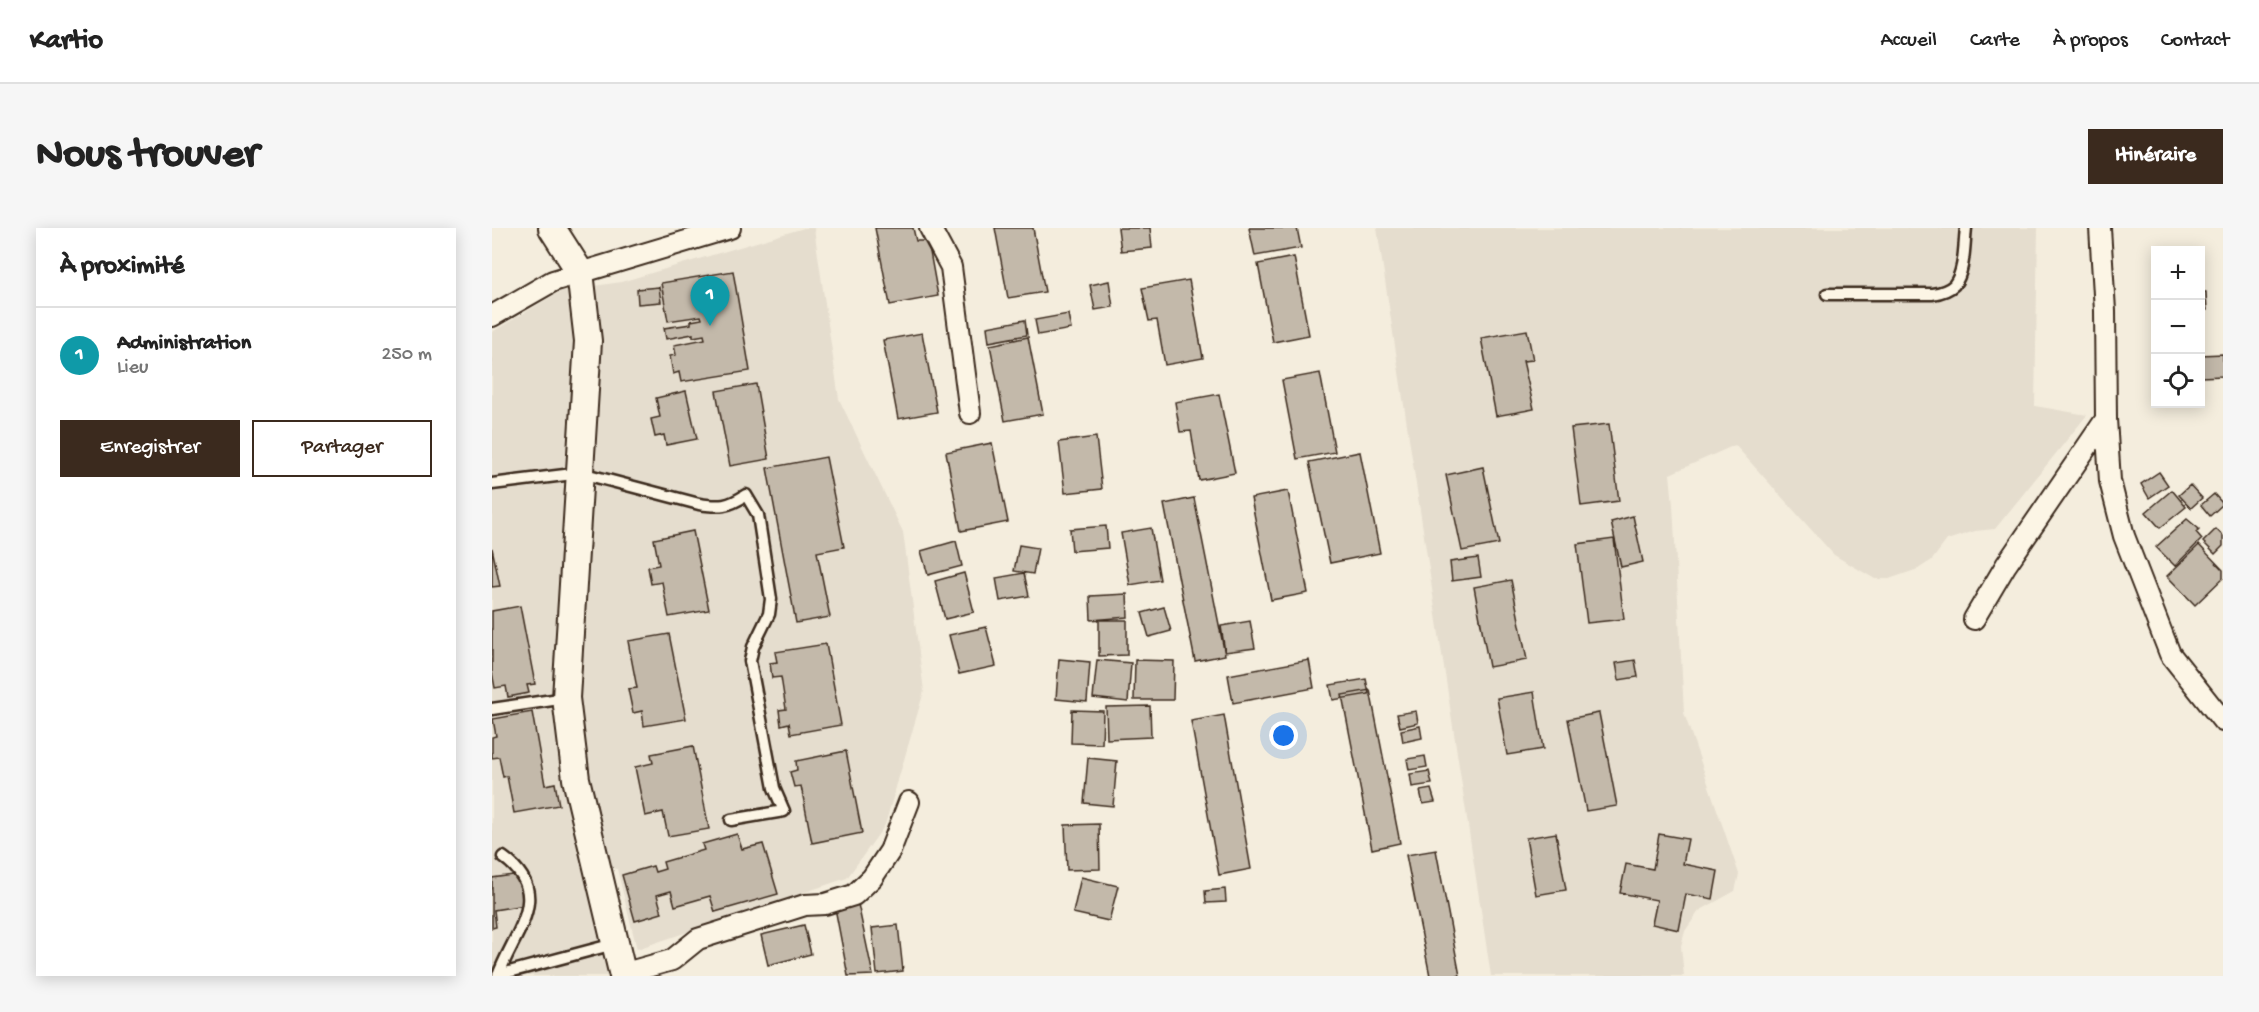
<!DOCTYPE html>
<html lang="fr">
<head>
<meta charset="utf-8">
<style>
	:root { --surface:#fff; --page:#f6f6f6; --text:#222; --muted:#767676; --line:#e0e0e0; --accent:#3b2a1e }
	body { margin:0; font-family:"Gochi Hand",sans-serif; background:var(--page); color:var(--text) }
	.controls { position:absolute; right:18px; top:18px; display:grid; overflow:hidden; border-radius:0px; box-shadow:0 3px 15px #0003 }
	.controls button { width:54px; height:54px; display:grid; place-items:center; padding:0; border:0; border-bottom:2px solid var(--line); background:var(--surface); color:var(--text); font:30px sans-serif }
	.you { position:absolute; left:792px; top:508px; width:21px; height:21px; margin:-15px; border:4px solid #fff; border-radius:50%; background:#1a73e8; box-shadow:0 0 0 9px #1a73e833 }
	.badge { display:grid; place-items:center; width:39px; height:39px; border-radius:50%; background:var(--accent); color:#fff; font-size:20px; font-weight:700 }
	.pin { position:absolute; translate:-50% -50px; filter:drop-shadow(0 2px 3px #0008) }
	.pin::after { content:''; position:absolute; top:32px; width:21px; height:18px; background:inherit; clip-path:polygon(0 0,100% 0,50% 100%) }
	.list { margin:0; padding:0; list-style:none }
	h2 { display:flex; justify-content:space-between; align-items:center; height:78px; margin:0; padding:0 24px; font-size:26px }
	h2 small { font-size:20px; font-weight:400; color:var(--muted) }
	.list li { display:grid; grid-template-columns:39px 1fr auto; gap:18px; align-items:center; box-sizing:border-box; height:96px; padding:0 24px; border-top:2px solid var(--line) }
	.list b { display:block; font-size:22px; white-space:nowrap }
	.list p { margin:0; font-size:20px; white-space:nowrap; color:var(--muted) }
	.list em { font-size:20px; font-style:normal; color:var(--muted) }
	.actions { display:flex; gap:12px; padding:18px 24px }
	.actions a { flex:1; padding:14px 0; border:2px solid var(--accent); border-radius:0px; text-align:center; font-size:21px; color:var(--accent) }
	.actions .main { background:var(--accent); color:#fff }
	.icon { flex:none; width:33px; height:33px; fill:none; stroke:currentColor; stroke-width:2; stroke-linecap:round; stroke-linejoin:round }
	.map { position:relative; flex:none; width:1731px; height:748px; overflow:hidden; border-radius:0px }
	header { display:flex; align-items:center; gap:36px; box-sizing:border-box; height:84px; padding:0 30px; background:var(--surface); border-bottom:2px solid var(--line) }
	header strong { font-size:28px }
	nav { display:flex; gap:33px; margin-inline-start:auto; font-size:21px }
	.intro { display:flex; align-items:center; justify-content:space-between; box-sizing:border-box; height:144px; padding:0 36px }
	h1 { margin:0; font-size:42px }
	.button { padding:15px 27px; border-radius:0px; background:var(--accent); color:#fff; font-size:21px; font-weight:700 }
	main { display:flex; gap:36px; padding:0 36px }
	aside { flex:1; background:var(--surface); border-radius:0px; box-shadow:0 3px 15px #0003 }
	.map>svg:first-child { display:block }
</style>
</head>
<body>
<header>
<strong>Kartio</strong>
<nav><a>Accueil</a><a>Carte</a><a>À propos</a><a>Contact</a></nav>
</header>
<div class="intro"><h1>Nous trouver</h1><a class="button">Itinéraire</a></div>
<main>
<aside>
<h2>À proximité<small></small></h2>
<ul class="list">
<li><span class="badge" style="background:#0f9aa8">1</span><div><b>Administration</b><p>Lieu</p></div><em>250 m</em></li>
</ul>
<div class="actions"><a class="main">Enregistrer</a><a>Partager</a></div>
</aside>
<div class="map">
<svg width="1731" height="748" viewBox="0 0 1731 748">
	<rect width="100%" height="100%" fill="#f4eddd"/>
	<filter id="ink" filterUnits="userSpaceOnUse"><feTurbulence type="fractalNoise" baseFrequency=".0167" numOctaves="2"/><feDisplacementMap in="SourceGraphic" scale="12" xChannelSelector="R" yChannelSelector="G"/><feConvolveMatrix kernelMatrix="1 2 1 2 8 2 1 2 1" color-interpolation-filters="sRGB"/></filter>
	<g filter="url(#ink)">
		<path fill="#e5ddce" d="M312,0H322L347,171L411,304L432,463L393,597L355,650L145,721L125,641L89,633L116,748H0V104L69,63L129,54Z
			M885,0H1546L1543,178L1595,187L1503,301L1483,303L1455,312L1440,332L1426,341L1397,351H1383L1342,327L1243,217L1178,246L1181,277L1192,485L1247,646L1243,663L1207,683L1193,703L1189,718L1192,748H999Z"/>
		<path fill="#c3b9aa" stroke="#3b2a1e" stroke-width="1.5" d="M383,0H421L424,13H436L446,68L398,77Z
			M503,0H541L553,64L516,70Z
			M626,0H658L660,20L629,23Z
			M757,0H805L809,20L763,28Z
			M802,29L817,107L781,114L766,36Z
			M241,43L258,143L189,154L187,144L181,146L178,128L184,127L182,117L213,111L212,107L201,109V106L174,111L172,100L199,96V93L210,91L209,88L176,93L169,55Z
			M697,52L711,130L673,137L665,92L657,93L650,60Z
			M617,53L621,79L603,82L598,57Z
			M167,59L169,74L146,76L145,61Z
			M1708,64H1714L1715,82H1708Z
			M576,86L579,101L546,107L543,92Z
			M533,92L535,107L497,114L495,99Z
			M1035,102L1041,132L1031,133L1042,181L1004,188L989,110Z
			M430,105L445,184L406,191L391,112Z
			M536,109L551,186L513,193L498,117Z
			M1731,126V148L1709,149L1708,127Z
			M828,145L843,224L805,231L790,152Z
			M264,156L277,231L238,238L224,163Z
			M194,163L205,211L174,217L172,207L163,209L159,191L168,189L164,170Z
			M727,166L743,245L707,252L699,203L688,204L683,174Z
			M1117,196L1127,273L1089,278L1079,200Z
			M604,209L610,261L573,265L567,214Z
			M500,215L516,294L469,303L454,224Z
			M868,224L888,325L838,335L817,234Z
			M334,229L352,319L325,324L338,389L304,395L275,240Z
			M991,239L1007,316L970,323L954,247Z
			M1667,244L1676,257L1657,270L1649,256Z
			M1698,257L1710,270L1699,280L1687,267Z
			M1680,262L1694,279L1668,300L1654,284Z
			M796,263L816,365L779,372L759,270Z
			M1722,266L1731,276L1718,288L1709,277Z
			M702,270L733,427L703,433L672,276Z
			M1141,288L1151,334L1129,339L1119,294Z
			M1695,291L1707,301L1704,304L1710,311L1683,338L1664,319Z
			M614,298L616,320L580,323L578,301Z
			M659,300L668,352L638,357L629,305Z
			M1724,301L1731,308V318L1723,326L1711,314Z
			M201,303L217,382L177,389L170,354L159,356L156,339L167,337L162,311Z
			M1122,311L1132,391L1095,395L1085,316Z
			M464,313L470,338L436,347L429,323Z
			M527,317L546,320L541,346L522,343Z
			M1707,317L1731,342V350L1703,377L1675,348Z
			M0,320L8,358L0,359Z
			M986,330L989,349L960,353L958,334Z
			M472,345L482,384L453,391L443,353Z
			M532,345L537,368L508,373L504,350Z
			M1019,352L1035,432L997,439L982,359Z
			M635,366L636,389L599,392L598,368Z
			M28,378L43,456L35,457L37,465L16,469L14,458L3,460L0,444V383Z
			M672,379L679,403L657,409L650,385Z
			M607,392H635V427L607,428Z
			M758,393L763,420L733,424L729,398Z
			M494,399L504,438L467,446L457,407Z
			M177,406L194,491L152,498L150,483L141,485L136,461L145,460L136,413Z
			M334,416L349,497L299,506L297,495L289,497L287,482L294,481L289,449L280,450L278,435L285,434L283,424Z
			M567,431L598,434L595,474L564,471Z
			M605,432L639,435L636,474L601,470Z
			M643,432L682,433L681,472H642Z
			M817,432L822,460L741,475L736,447Z
			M1143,432L1146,449L1127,452L1124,435Z
			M874,451L877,466L841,472L838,457Z
			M878,462L908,615L880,621L850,467Z
			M1042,464L1051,521L1015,527L1005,470Z
			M658,478L659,509L615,511L614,479Z
			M580,482L611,483L610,516L579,515Z
			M924,483L926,495L908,499L905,486Z
			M40,484L53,557L63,555L67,577L22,585L15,548L11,549L7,529L0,530V509L4,508L1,491Z
			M1107,485L1125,578L1094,583L1076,491Z
			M732,487L759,641L727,647L699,493Z
			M928,498L930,510L911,514L909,502Z
			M201,518L217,601L176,608L171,584L153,588L143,539L161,535L159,526Z
			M354,523L370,605L320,615L309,558L302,559L298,544L305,542L304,533Z
			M933,528L935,539L917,542L915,531Z
			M596,530L625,533L621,578L592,575Z
			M937,543L940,556L920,559L918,546Z
			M939,561L943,574L931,576L928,563Z
			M607,596L608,641L575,642L573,597Z
			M1064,605L1074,662L1044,667L1034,610Z
			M245,606L250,621L271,616L286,666L223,684L218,668L183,678L179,663L165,667L170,685L143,693L130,647L161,638L163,644L173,641L171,634L212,622L210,616Z
			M1167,606L1196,611L1191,636L1226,643L1221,671L1194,666L1187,702L1160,696L1165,672L1128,665L1134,636L1161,641Z
			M944,622L968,748H938L914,627Z
			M28,646L33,677L2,682L4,699L0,700V650Z
			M589,649L626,658L617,693L581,685Z
			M733,661L734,674L714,675L713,663Z
			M366,676L381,747L356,748L343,680Z
			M312,697L319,726L276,737L269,707Z
			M406,697L411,743L385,746L380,700Z"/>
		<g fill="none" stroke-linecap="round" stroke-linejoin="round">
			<g stroke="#3b2a1e" stroke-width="15">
				<path id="service" d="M1335,66H1440C1447,65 1456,63 1462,57C1473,44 1472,16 1474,0
					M0,256L89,245L207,276C228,279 236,279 254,267L266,287L279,371L277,386L261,419L258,433L282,560L292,583L239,592
					M0,481L74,470
					M6,747L122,716
					M6,748C21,705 63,666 11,629"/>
			</g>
			<g stroke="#3b2a1e" stroke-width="24">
				<path id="minor" d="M438,0L459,39L478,185
					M1608,0L1613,83L1614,191L1618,253L1632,308L1678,426L1731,493
					M0,88L61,53L238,0
					M1482,391L1514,337L1614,191
					M130,746L180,732L206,711L313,677L333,676L362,667L380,650L398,623L417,574"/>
			</g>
			<g stroke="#3b2a1e" stroke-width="30">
				<path id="tertiary" d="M60,0L88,44L96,113L74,470L84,551L131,748"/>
			</g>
			<use href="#service" stroke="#fcf5e5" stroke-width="10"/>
			<use href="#minor" stroke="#fcf5e5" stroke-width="20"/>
			<use href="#tertiary" stroke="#fcf5e5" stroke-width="26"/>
		</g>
	</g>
</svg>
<div class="controls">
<button>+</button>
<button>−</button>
<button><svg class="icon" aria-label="locate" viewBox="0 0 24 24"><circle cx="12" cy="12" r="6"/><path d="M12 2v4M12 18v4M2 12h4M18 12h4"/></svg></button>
</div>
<div class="you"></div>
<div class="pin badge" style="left:218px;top:98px;background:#0f9aa8">1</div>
</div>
</main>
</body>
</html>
